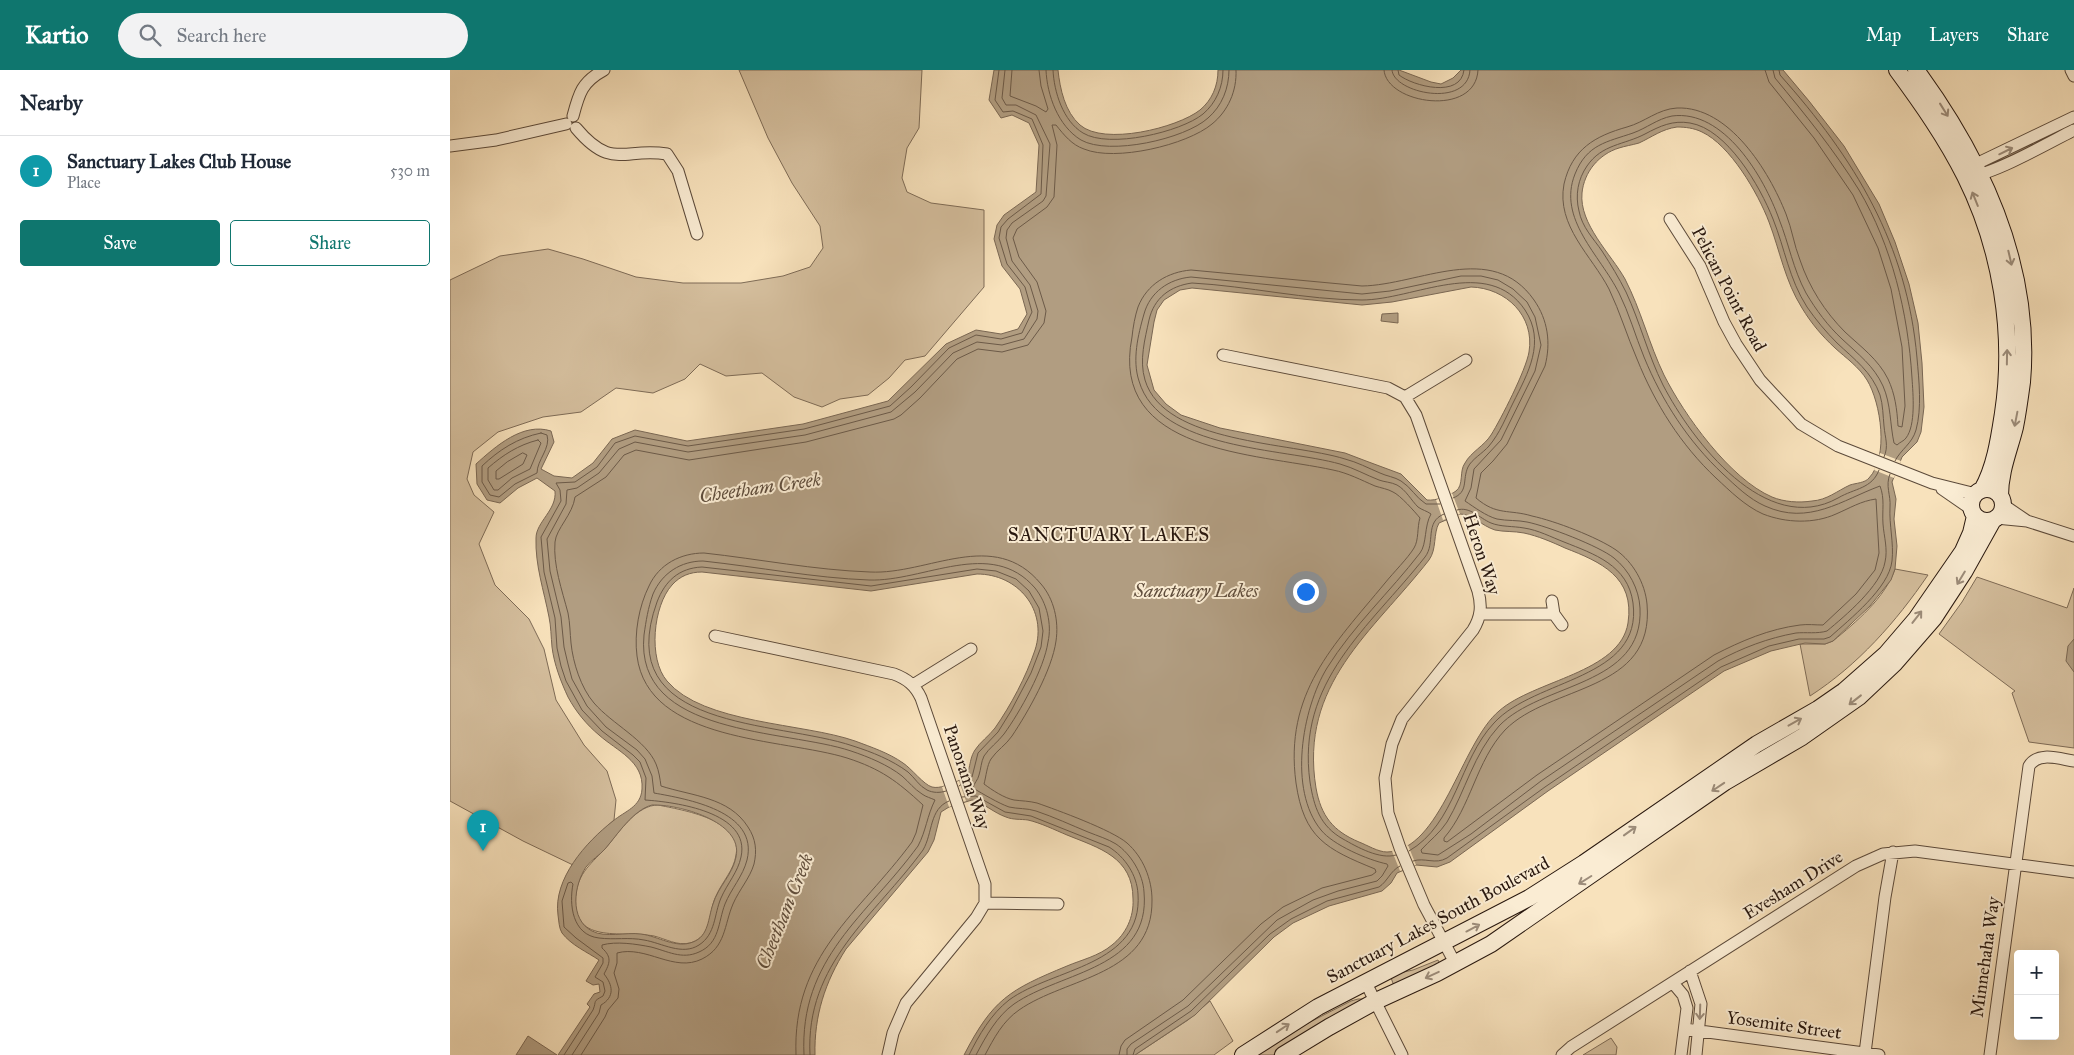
<!DOCTYPE html>
<html lang="en">
<head>
<meta charset="utf-8">
<style>
	:root { --surface:#fff; --page:#f2f2f3; --text:#1f2937; --muted:#747a83; --line:#e0e1e3; --accent:#0f766e }
	body { margin:0; font-family:"IM FELL Great Primer",serif; background:var(--page); color:var(--text) }
	.controls { position:absolute; right:15px; bottom:15px; display:grid; overflow:hidden; border-radius:5px; box-shadow:0 5px 20px #0002 }
	.controls button { width:45px; height:45px; display:grid; place-items:center; padding:0; border:0; border-bottom:1px solid var(--line); background:var(--surface); color:var(--text); font:25px sans-serif }
	.you { position:absolute; left:855px; top:521px; width:18px; height:18px; margin:-12px; border:4px solid #fff; border-radius:50%; background:#1a73e8; box-shadow:0 0 0 8px #1a73e833 }
	.badge { display:grid; place-items:center; width:32px; height:32px; border-radius:50%; background:var(--accent); color:#fff; font-size:16px; font-weight:700 }
	.pin { position:absolute; translate:-50% -41px; filter:drop-shadow(0 1px 2px #0008) }
	.pin::after { content:''; position:absolute; top:26px; width:18px; height:15px; background:inherit; clip-path:polygon(0 0,100% 0,50% 100%) }
	.list { margin:0; padding:0; list-style:none }
	h2 { display:flex; justify-content:space-between; align-items:center; height:65px; margin:0; padding:0 20px; font-size:21px }
	h2 small { font-size:16px; font-weight:400; color:var(--muted) }
	.list li { display:grid; grid-template-columns:32px 1fr auto; gap:15px; align-items:center; box-sizing:border-box; height:70px; padding:0 20px; border-top:1px solid var(--line) }
	.list b { display:block; font-size:19px; white-space:nowrap }
	.list p { margin:0; font-size:16px; white-space:nowrap; color:var(--muted) }
	.list em { font-size:16px; font-style:normal; color:var(--muted) }
	.actions { display:flex; gap:10px; padding:15px 20px }
	.actions a { flex:1; padding:11px 0; border:1px solid var(--accent); border-radius:5px; text-align:center; font-size:18px; color:var(--accent) }
	.actions .main { background:var(--accent); color:#fff }
	.icon { flex:none; width:28px; height:28px; fill:none; stroke:currentColor; stroke-width:2; stroke-linecap:round; stroke-linejoin:round }
	.map { position:relative; flex:none; width:1624px; height:985px; overflow:hidden }
	header { display:flex; align-items:center; gap:30px; box-sizing:border-box; height:70px; padding:0 25px; background:var(--accent); color:#fff }
	header strong { font-size:24px }
	nav { display:flex; gap:28px; margin-inline-start:auto; font-size:18px }
	.search { width:350px; height:45px; background:var(--page); display:flex; align-items:center; gap:12px; box-sizing:border-box; padding:0 18px; border-radius:28px; color:var(--muted); font-size:19px }
	main { display:flex }
	aside { flex:1; background:var(--surface) }
	.map>svg:first-child { display:block }
</style>
</head>
<body>
<header>
<strong>Kartio</strong>
<div class="search"><svg class="icon" aria-label="search" viewBox="0 0 24 24"><circle cx="10" cy="10" r="6"/><path d="M15 15l6 6"/></svg>Search here</div>
<nav><a>Map</a><a>Layers</a><a>Share</a></nav>
</header>
<main>
<aside>
<h2>Nearby<small></small></h2>
<ul class="list">
<li><span class="badge" style="background:#0f9aa8">1</span><div><b>Sanctuary Lakes Club House</b><p>Place</p></div><em>530 m</em></li>
</ul>
<div class="actions"><a class="main">Save</a><a>Share</a></div>
</aside>
<div class="map">
<svg width="1624" height="985" viewBox="0 0 1624 985">
	<rect width="100%" height="100%" fill="#f8e2bc"/>
	<filter id="stains"><feTurbulence type="fractalNoise" baseFrequency=".004" numOctaves="4"/><feColorMatrix values="0 0 0 0 .2 0 0 0 0 .09 0 0 0 0 .02 0 0 0 .5 -.17"/></filter>
	<radialGradient id="worn" r=".72"><stop offset=".6" stop-color="#630" stop-opacity="0"/><stop offset="1" stop-color="#630" stop-opacity=".3"/></radialGradient>
	<path fill="#d5bf9e" stroke="#7e6b56" d="M289,0H472L469,58L457,78L452,108L457,122L481,133L534,140V217L475,286L455,290L439,308L418,325L390,329L372,337L344,327L312,303L276,306L250,294L235,309L203,323L166,318L131,342L93,347L48,362L23,382L17,409L24,425L44,442L29,474L45,515L79,549L94,579L106,630L134,675L157,701L166,730L164,750L143,769L123,795L73,771L0,731V210L50,186L98,179L133,189L186,207L233,213H291L333,206L360,197L373,178L370,156L342,113L318,68Z
		M1445,499L1478,505C1446,552 1408,595 1360,626L1350,574H1375L1383,571C1406,552 1435,528 1445,499Z
		M1527,507L1617,538L1624,518V678L1579,672L1562,623L1565,621L1489,564L1512,532Z
		M208,735C232,740 293,749 286,785C284,800 272,812 266,826C261,836 261,848 257,859C254,865 248,871 240,873C227,876 216,869 204,866C171,860 119,876 126,823C129,800 146,790 159,774C171,759 188,735 208,735Z
		M988,890L989,892L986,895L944,916L940,905L963,900Z
		M908,929H913L823,985H802L827,969L901,931Z
		M760,931L783,971L764,985H685L738,950Z
		M1161,968L1167,977L1166,985H1133Z"/>
	<path fill="#b19d81" stroke="#7a6753" fill-rule="evenodd" d="M544,0H608C610,19 615,42 630,55C654,76 727,58 750,40C762,30 768,16 768,0H949L981,12L991,14L1003,8L1011,0H1333L1359,31L1394,76L1429,134L1445,172L1459,214L1468,253L1472,293L1474,337L1471,362L1467,372L1452,387L1442,412L1446,429L1444,449L1447,476L1445,499L1441,510L1420,536L1383,571L1375,574L1355,573L1321,581L1274,601L1098,721L1000,792L987,797L966,795L947,803L941,813L932,821L879,836L843,853L824,867L745,945L685,985H514C543,929 559,920 617,896C631,890 649,886 662,875C676,864 684,847 683,829C683,787 649,778 617,765C605,760 591,753 578,750C571,749 563,750 556,747C544,743 534,733 522,730L499,737L491,742L484,770L478,782L396,879C375,912 364,946 365,985H108L140,937L137,934L144,924L150,922L149,914L143,915L136,911L149,890C137,882 121,875 112,863C109,858 109,852 108,845C103,809 136,772 163,751C175,741 191,737 192,719C194,691 167,681 149,665C137,655 126,642 118,627C111,612 104,594 102,577C101,567 101,556 99,547C94,521 85,495 86,468C86,452 107,440 105,421L87,408L68,418L50,433L37,430L27,414L26,394C46,376 73,352 101,361L104,372L91,399L104,406L122,408L143,393L162,369L185,360L237,371L353,354L438,331L496,274L526,260L551,264L568,259L577,244L570,219L552,196L544,169L547,155L554,145L586,122L589,75L579,53L562,45L551,48L539,30ZM1227,57C1235,57 1244,58 1252,62C1280,75 1308,123 1319,152C1330,181 1335,211 1352,238C1361,253 1372,266 1385,278C1396,288 1409,297 1417,310C1431,333 1439,387 1419,408C1415,413 1406,413 1400,415C1387,421 1377,430 1362,431C1349,433 1334,432 1322,427C1280,409 1234,345 1214,305C1199,274 1191,240 1175,209C1161,184 1129,154 1132,123C1134,102 1149,84 1169,78C1175,76 1182,75 1189,73C1202,67 1212,59 1227,57ZM1021,217C1056,218 1085,246 1079,282C1076,300 1051,349 1041,365C1034,376 1021,382 1015,393C1009,401 1014,415 1006,421C999,426 986,431 977,430L951,404L916,391L895,383L770,358L731,345L716,334L704,320L697,295L704,252L707,240L714,230L730,220L742,218L912,235L942,232ZM1010,444C1022,444 1032,456 1045,460C1054,462 1064,461 1074,463C1088,466 1102,472 1115,478C1151,492 1185,507 1178,553C1170,603 1084,610 1049,641C1011,673 991,781 937,782C928,782 917,775 909,772C883,761 871,746 866,718C849,614 922,563 979,490C987,479 983,464 989,453ZM252,502L421,521L527,504C568,504 598,540 585,580C576,607 561,635 545,658C539,666 530,672 525,680C517,692 523,705 508,711C500,714 490,719 482,717C474,715 461,698 453,693C439,683 421,677 405,671C354,653 253,654 217,611C198,589 203,536 222,515C230,506 240,502 252,502ZM202,735C227,734 294,751 286,787C283,804 268,817 263,834C258,848 259,866 243,872C226,879 208,866 191,864C176,862 155,868 142,861C119,849 124,815 136,797C141,790 150,785 155,779C168,764 183,740 202,735Z
		M948,243V253L931,251L932,244Z
		M1624,569V602L1616,591L1618,576Z
		M78,966L107,985H66Z"/>
	<path fill="#f8e2bc" d="M1430,383L1451,391L1444,408L1424,400Z
		M1002,423L1010,444L993,450L986,430Z
		M509,711L516,731L499,737L492,717Z
		M958,775L966,795L950,801L942,781Z"/>
	<g fill="none" stroke-linecap="round" stroke-linejoin="round">
		<path stroke="#6c5a48" stroke-width="1" d="M562,0L560,26L586,36L596,42L598,39L591,16L589,0
			M596,0C597,25 608,56 631,70C659,86 735,69 758,48C772,36 779,18 779,0
			M603,0C604,22 613,51 633,63C659,79 731,62 753,44C766,33 773,17 773,0
			M934,0C936,34 1026,48 1028,0
			M942,0C943,23 1018,39 1020,0
			M948,0L949,5C963,16 1011,29 1014,0
			M1329,0L1330,5C1405,89 1457,174 1467,288C1469,311 1472,338 1466,360C1462,374 1451,379 1445,391
			M91,363L97,365C101,378 87,390 87,403L65,414L49,427L40,425L32,412V396C49,380 67,368 91,363Z
			M88,370L91,373L80,399L62,408L48,420H44L38,410V398C53,385 68,375 88,370Z
			M73,383L77,385L73,394L49,409H46V401L57,392Z
			M1429,400C1422,419 1405,418 1388,428C1316,468 1242,371 1213,315C1198,285 1190,252 1176,222C1169,208 1161,195 1152,181C1143,168 1132,157 1129,141C1125,125 1128,109 1137,96C1152,74 1174,75 1195,64C1210,56 1223,50 1240,53C1277,59 1310,116 1323,149C1335,179 1339,209 1357,237C1366,250 1376,262 1387,273C1404,289 1422,302 1430,325C1433,335 1433,346 1434,356C1435,368 1439,376 1434,387
			M990,434H976C966,428 961,417 951,411C945,407 936,406 930,403C918,398 907,392 895,389C841,372 714,374 695,310C689,290 695,269 699,250C704,228 720,216 742,213C798,216 856,230 912,230C963,230 1038,185 1075,240C1096,272 1078,303 1063,333C1056,347 1050,363 1039,376C1033,383 1022,389 1018,397C1012,410 1019,422 1003,428
			M496,721C490,723 483,723 477,720C469,716 465,708 458,702C442,690 422,682 403,676C327,650 160,662 207,532C215,511 229,498 252,497L421,516L527,499L546,501L566,509L579,521L589,538L593,561L591,577L581,603L561,641L548,662L528,683L522,707L509,716
			M512,727L526,726L555,742L581,746L659,777C675,787 687,805 688,824C693,896 603,898 559,930C541,944 529,965 519,985
			M959,781C1006,754 1009,690 1044,653C1085,608 1193,610 1183,533C1178,495 1144,484 1114,472C1101,467 1088,460 1074,458C1063,456 1051,457 1041,453C1029,448 1020,436 1007,440
			M946,785C930,790 907,777 893,769C870,756 864,737 860,712C846,611 919,558 975,487C986,473 974,452 994,444
			M963,791C975,787 985,795 997,788L1095,717L1271,597L1319,576L1349,569H1374L1380,567C1400,549 1439,518 1442,491C1444,473 1439,455 1440,437C1441,425 1435,416 1440,404
			M114,985L143,940C147,930 142,932 153,926L155,921L153,912L145,907L153,893V888L126,868L114,857L112,831L118,813L121,812L123,814C119,834 122,865 149,868C164,870 179,867 194,870C212,873 232,886 249,875C266,864 264,844 271,828C277,814 288,802 291,787C301,742 225,732 195,730L196,708L190,692L183,685L152,661L132,640L116,611L111,596L107,578L105,548L94,502L91,467L111,431L110,420L106,413L125,412L147,397L165,373L185,366L238,376L354,359L440,336L461,317L499,278L526,265L551,269L572,263L582,242L575,217L557,194L549,168L551,157L558,149L591,124L593,75L582,49L563,41L553,42L545,30L549,0
			M122,985L149,943L151,935C165,927 163,915 154,904C160,893 162,887 152,878V875C166,871 186,874 201,877C217,881 232,890 249,882C270,873 268,852 275,834C281,819 293,806 297,790C309,741 237,729 204,723L202,706L195,689L187,680L156,657L137,636L122,609L118,594L114,577L111,547L100,501L97,469L116,434L117,420L127,418L149,403L169,379L185,372L238,382L355,365L441,342L465,322L503,283L527,272L552,275L574,269L587,249L588,241L580,215L562,191L556,168L557,160L562,153L593,131L596,126L600,74L586,45L566,35H556L552,28L555,0
			M131,985L155,947L158,940L168,928L169,919L164,903L167,893V883C196,875 224,903 252,889C276,877 274,855 283,834C289,820 300,808 304,794C307,781 306,769 298,757C279,727 242,726 211,716C210,709 209,701 206,694C196,670 162,654 144,633C131,618 123,593 121,573C120,563 120,553 118,543C112,520 103,495 105,472C106,459 123,444 125,427L156,407L174,385L186,380L239,390L356,372L444,349L451,345L470,328L507,289L528,279L552,282L578,275L594,253L596,241L587,212L569,187L563,168L567,159L597,137L604,127L607,75L602,55H606C614,65 622,75 634,79C665,92 737,75 762,54C778,41 787,21 786,0
			M346,985C342,885 409,844 462,772L466,763L473,735C447,711 431,699 397,688C333,668 198,673 187,586C184,563 189,536 199,516C209,494 231,483 254,483C309,489 364,500 420,502C478,505 544,457 591,514C604,529 609,551 606,571C602,600 578,642 562,666C556,675 547,680 541,689C537,695 536,707 534,714C542,720 554,728 564,730C572,731 579,731 587,733C607,740 662,760 677,773C693,787 702,809 702,830C703,906 616,907 569,940C553,951 544,968 535,985
			M354,985C349,888 417,846 468,776C476,761 477,746 485,730C481,728 476,727 472,724C464,719 459,712 452,706C438,695 419,687 401,681C336,659 184,667 194,565C196,551 198,538 203,524C212,503 231,491 253,491C309,497 364,508 419,510C474,512 541,467 585,518C597,533 602,554 598,572C594,599 570,642 554,664C548,672 539,678 534,686C531,692 531,699 529,705C528,710 524,713 523,718C533,724 548,733 559,737C568,739 577,738 586,741C604,747 621,755 638,762C648,766 658,769 666,774C681,784 693,804 694,822C701,899 612,901 564,934C547,946 536,966 526,985
			M360,985C355,893 425,846 473,780C483,763 479,739 499,731
			M669,985L671,976L675,970L733,930L811,854L833,837L872,818L922,805L926,802L925,799C876,779 854,768 846,713C834,623 883,576 935,513C943,503 958,488 964,478C969,470 967,457 970,448C965,442 950,425 943,422C938,419 931,418 925,416C911,410 898,403 883,400C805,383 659,383 682,267C683,257 685,246 688,237C697,214 718,202 741,200L912,216C969,215 1042,170 1084,230C1098,250 1101,273 1095,296L1057,374L1043,391L1031,403L1026,428C1047,446 1059,439 1082,446C1105,451 1147,467 1166,480C1183,492 1195,513 1197,534C1205,623 1100,614 1055,660C1026,691 1021,737 994,768V771L997,772L1087,705L1264,585C1291,571 1319,559 1350,555C1358,554 1365,555 1373,555L1406,524L1425,500L1429,483L1426,429C1411,431 1400,438 1386,444C1364,454 1336,453 1313,444C1295,436 1280,421 1266,408C1231,375 1205,334 1187,289C1177,266 1170,242 1159,219C1142,186 1106,156 1114,114C1122,79 1145,66 1177,57C1195,52 1208,39 1227,38C1279,36 1319,101 1336,144C1342,159 1344,175 1350,190C1359,217 1375,242 1395,262C1411,277 1428,289 1438,309C1445,324 1447,339 1448,356L1452,357L1455,336L1452,277L1441,219L1428,178L1403,125L1364,68L1319,12L1315,0
			M677,985V979L681,974L738,936L827,850L863,830L888,821L927,811L932,806L938,796L937,794C918,790 883,775 871,760C838,720 852,639 877,598C903,556 940,522 970,483C977,474 974,456 981,444C977,441 972,440 968,437C961,430 956,420 947,415C941,412 934,412 929,410C916,405 904,398 890,394C833,378 709,380 689,311C682,290 688,265 694,244C700,222 719,209 741,207L912,224L940,221L1011,206H1031L1048,210L1063,219L1077,232L1085,247L1091,275L1085,301L1051,370L1024,399L1021,418L1015,431C1024,437 1036,446 1047,449C1057,451 1068,450 1077,452C1097,456 1149,476 1164,488C1179,500 1189,519 1190,538C1194,617 1091,612 1049,656C1024,683 1015,722 997,752C990,763 979,771 971,780L972,783L988,785L1021,764L1091,711L1268,591C1292,578 1318,568 1346,563C1356,562 1367,564 1377,561C1395,546 1431,516 1435,492C1438,479 1434,467 1433,454C1432,440 1435,429 1430,416C1392,430 1359,456 1315,436C1299,429 1286,416 1273,404C1238,371 1212,331 1194,287C1185,265 1179,243 1169,223C1150,185 1107,149 1125,104C1137,74 1157,72 1183,63C1197,58 1207,49 1222,46C1274,39 1314,107 1329,149C1339,174 1343,199 1356,223C1366,240 1378,256 1392,269C1408,284 1424,296 1433,316C1441,334 1440,355 1444,373L1447,375C1450,372 1454,371 1456,368C1466,355 1463,324 1462,308C1458,243 1442,176 1409,120C1384,80 1355,44 1325,8L1323,0
			M683,985L685,979L741,941L820,864L841,849L877,831L929,817C938,811 940,801 950,796"/>
		<g stroke="#5c4a3a" stroke-width="13">
			<path id="street" d="M1621,0L1624,6
				M123,46C129,23 132,12 154,0
				M126,58C162,101 174,77 217,84L228,101L247,164
				M0,76L46,70L116,54
				M1520,101L1526,94L1624,47
				M1524,105C1544,104 1602,71 1624,60
				M1220,149L1250,196L1274,252L1286,274L1310,310L1351,354L1388,376L1482,413L1526,424
				M773,285L938,318L955,327L966,345L1028,521C1032,536 1031,547 1023,560L952,649L942,674L935,708L938,743L950,778L974,835L1005,893
				M955,327L1016,290
				M1492,419L1521,439
				M1552,434L1577,451
				M1546,448L1577,451L1624,466
				M1102,531L1104,544L1112,555
				M1030,544H1104
				M265,566L444,604C457,609 465,615 471,628L535,814V833L526,848L456,933L443,963L438,985
				M463,615L521,579
				M535,833L608,834
				M1240,901L1251,934L1246,985
				M915,911L952,985
				M1223,913L1233,925L1237,938L1231,985
				M1235,959L1429,985
				M1415,983L1435,827L1443,782
				M1112,985L1121,977L1406,796L1433,784L1465,781L1624,802
				M1540,985L1579,696C1588,681 1610,689 1624,691"/>
		</g>
		<g stroke="#28170e" stroke-width="18">
			<path id="secondary" d="M1447,0C1472,34 1496,68 1515,106C1551,178 1565,263 1553,343C1549,369 1545,397 1532,420
				M1466,0C1532,90 1582,198 1572,312C1570,327 1568,342 1565,357C1559,381 1550,401 1550,426
				M1521 435a16 16 0 1 1 32 0a16 16 0 1 1-32 0Z
				M793,985L868,937L1079,828L1134,793L1307,674L1368,639L1394,621L1436,584L1466,549L1513,481L1521,463L1525,446
				M833,985L879,957L926,931L987,903L1041,874L1275,712L1352,667L1409,627L1444,594L1484,548L1514,502L1543,450"/>
		</g>
		<use href="#street" stroke="#faecd3" stroke-width="11"/>
		<use href="#secondary" stroke="#faecd3" stroke-width="16"/>
	</g>
	<defs><path id="oneway-shaft" d="M-6 0H5M1.5-3L5.5 0L1.5 3" fill="none" stroke-width="1.6" stroke-linecap="round" stroke-linejoin="round" transform="scale(1.25)"/></defs>
	<g stroke="#9c8c7a">
		<use href="#oneway-shaft" transform="translate(1494 40) rotate(58)"/>
		<use href="#oneway-shaft" transform="translate(1556 81) rotate(-26)"/>
		<use href="#oneway-shaft" transform="translate(1525 129) rotate(-112)"/>
		<use href="#oneway-shaft" transform="translate(1560 188) rotate(77)"/>
		<use href="#oneway-shaft" transform="translate(1557 287) rotate(-89)"/>
		<use href="#oneway-shaft" transform="translate(1566 349) rotate(101)"/>
		<use href="#oneway-shaft" transform="translate(1511 508) rotate(121)"/>
		<use href="#oneway-shaft" transform="translate(1467 547) rotate(-52)"/>
		<use href="#oneway-shaft" transform="translate(1405 630) rotate(142)"/>
		<use href="#oneway-shaft" transform="translate(1345 652) rotate(-29)"/>
		<use href="#oneway-shaft" transform="translate(1268 717) rotate(146)"/>
		<use href="#oneway-shaft" transform="translate(1180 761) rotate(-36)"/>
		<use href="#oneway-shaft" transform="translate(1135 810) rotate(148)"/>
		<use href="#oneway-shaft" transform="translate(1023 858) rotate(-28)"/>
		<use href="#oneway-shaft" transform="translate(982 905) rotate(155)"/>
		<use href="#oneway-shaft" transform="translate(1250 942) rotate(92)"/>
		<use href="#oneway-shaft" transform="translate(833 958) rotate(-34)"/>
	</g>
	<g text-anchor="middle" stroke-width="4" stroke-linejoin="round" paint-order="stroke">
		<g font-size="18" fill="#28170e" stroke="#faecd3">
			<text transform="translate(1279 219) rotate(62)" y="6">Pelican Point Road</text>
			<text transform="translate(1032 484) rotate(72)" y="6">Heron Way</text>
			<text transform="translate(517 707) rotate(71)" y="6">Panorama Way</text>
			<text transform="translate(1343 815) rotate(-32)" y="6">Evesham Drive</text>
			<text transform="translate(988 850) rotate(-28)" y="6">Sanctuary Lakes South Boulevard</text>
			<text transform="translate(1535 887) rotate(-82)" y="6">Minnehaha Way</text>
			<text transform="translate(1334 955) rotate(8)" y="6">Yosemite Street</text>
		</g>
		<g font-size="19" font-style="italic" fill="#5f4d3c" stroke="#faecd3">
			<text transform="translate(310 417) rotate(-8)" y="7">Cheetham Creek</text>
			<text x="746" y="527">Sanctuary Lakes</text>
			<text transform="translate(334 841) rotate(-68)" y="7">Cheetham Creek</text>
		</g>
		<g font-size="19" letter-spacing="1" fill="#28170e" stroke="#faecd3">
			<text x="659" y="471">SANCTUARY LAKES</text>
		</g>
	</g>
	<rect width="100%" height="100%" filter="url(#stains)"/>
	<rect width="100%" height="100%" fill="url(#worn)"/>
</svg>
<div class="controls">
<button>+</button>
<button>−</button>
</div>
<div class="you"></div>
<div class="pin badge" style="left:33px;top:781px;background:#0f9aa8">1</div>
</div>
</main>
</body>
</html>
